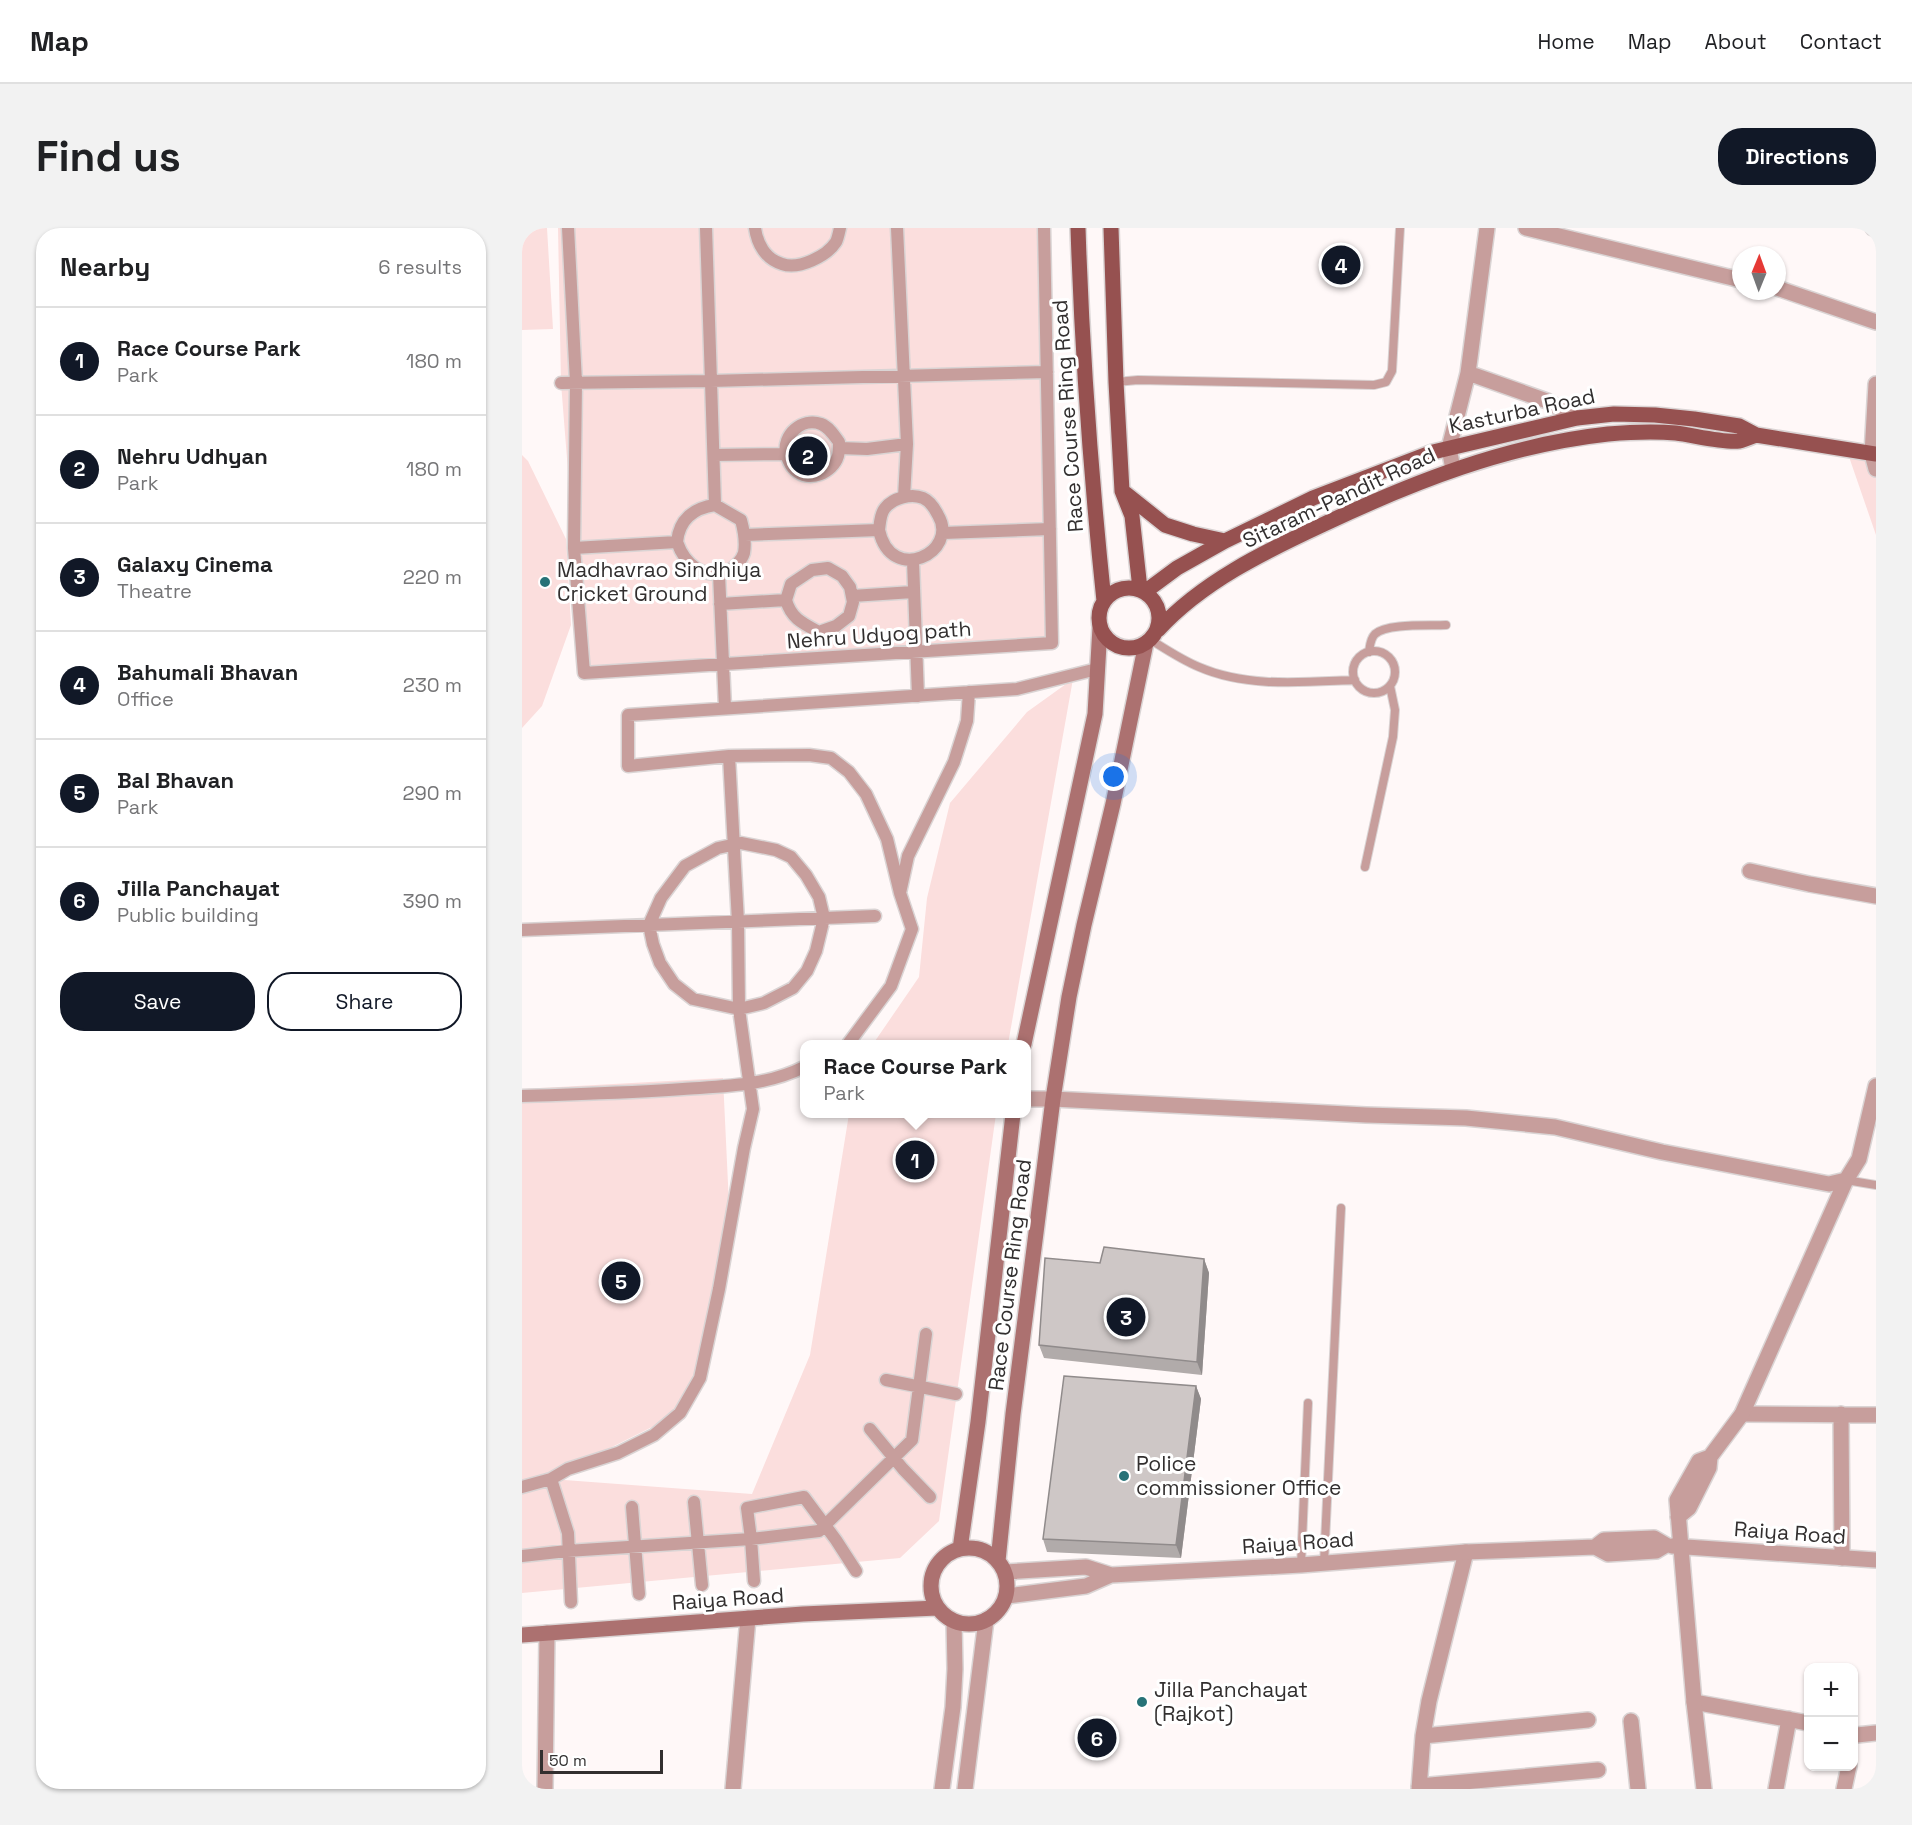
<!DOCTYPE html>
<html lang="en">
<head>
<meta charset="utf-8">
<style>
	:root { --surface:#fff; --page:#f2f2f2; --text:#202124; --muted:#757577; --line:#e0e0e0; --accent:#111827 }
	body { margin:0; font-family:"Space Grotesk",sans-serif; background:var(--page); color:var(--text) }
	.controls { position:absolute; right:18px; bottom:18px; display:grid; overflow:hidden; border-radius:12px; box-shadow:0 2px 4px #0004 }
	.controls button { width:54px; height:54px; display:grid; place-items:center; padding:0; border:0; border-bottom:2px solid var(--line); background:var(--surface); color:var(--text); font:30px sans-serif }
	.compass { position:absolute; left:1210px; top:18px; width:54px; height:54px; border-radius:50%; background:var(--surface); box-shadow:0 2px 4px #0004; rotate:1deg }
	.scale { position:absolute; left:18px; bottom:15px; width:123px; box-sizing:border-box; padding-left:6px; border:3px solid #322f2f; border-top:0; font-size:16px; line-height:21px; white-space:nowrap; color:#322f2f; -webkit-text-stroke:4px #fff; paint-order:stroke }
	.you { position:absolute; left:592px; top:549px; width:21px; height:21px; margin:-15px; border:4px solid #fff; border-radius:50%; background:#1a73e8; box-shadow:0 0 0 9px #1a73e833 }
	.badge { display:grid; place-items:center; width:39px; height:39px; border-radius:50%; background:var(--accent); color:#fff; font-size:20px; font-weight:700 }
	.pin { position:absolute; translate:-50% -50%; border:3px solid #fff; box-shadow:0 2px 6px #0006 }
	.popup { position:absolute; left:278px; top:812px; width:231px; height:78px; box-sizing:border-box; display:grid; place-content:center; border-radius:12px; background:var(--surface); filter:drop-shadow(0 2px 4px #0005); font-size:20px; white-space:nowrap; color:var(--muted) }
	.popup b { font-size:22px; color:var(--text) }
	.popup::after { content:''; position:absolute; left:50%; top:100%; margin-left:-12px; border:12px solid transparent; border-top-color:var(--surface) }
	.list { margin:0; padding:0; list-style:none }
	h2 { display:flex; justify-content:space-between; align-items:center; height:78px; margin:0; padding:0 24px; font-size:26px }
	h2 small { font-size:20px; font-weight:400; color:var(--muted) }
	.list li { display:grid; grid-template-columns:39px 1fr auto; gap:18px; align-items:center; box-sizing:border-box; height:108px; padding:0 24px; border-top:2px solid var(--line) }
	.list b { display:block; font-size:22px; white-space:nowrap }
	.list p { margin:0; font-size:20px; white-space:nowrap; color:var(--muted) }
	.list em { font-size:20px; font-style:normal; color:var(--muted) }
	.actions { display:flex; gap:12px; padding:18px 24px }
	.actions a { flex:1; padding:14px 0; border:2px solid var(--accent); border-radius:24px; text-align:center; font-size:21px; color:var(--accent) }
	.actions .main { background:var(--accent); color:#fff }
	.map { position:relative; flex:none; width:1354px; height:1561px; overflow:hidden; border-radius:24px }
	header { display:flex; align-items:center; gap:36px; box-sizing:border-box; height:84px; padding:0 30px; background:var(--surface); border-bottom:2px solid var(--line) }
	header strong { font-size:28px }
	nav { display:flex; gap:33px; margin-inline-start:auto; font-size:21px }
	.intro { display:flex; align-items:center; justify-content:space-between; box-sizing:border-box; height:144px; padding:0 36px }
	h1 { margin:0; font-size:42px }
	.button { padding:15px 27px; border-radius:24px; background:var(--accent); color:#fff; font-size:21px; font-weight:700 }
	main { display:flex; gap:36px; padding:0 36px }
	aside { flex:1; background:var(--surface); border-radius:24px; box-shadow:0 2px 4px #0004 }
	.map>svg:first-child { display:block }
</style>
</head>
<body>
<header>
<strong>Map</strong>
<nav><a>Home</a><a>Map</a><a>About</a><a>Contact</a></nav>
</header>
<div class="intro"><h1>Find us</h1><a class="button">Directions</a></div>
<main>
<aside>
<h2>Nearby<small>6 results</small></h2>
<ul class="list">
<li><span class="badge">1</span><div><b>Race Course Park</b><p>Park</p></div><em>180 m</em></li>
<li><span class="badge">2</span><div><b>Nehru Udhyan</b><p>Park</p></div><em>180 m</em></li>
<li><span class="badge">3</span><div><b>Galaxy Cinema</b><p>Theatre</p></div><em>220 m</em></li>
<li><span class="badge">4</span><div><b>Bahumali Bhavan</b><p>Office</p></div><em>230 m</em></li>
<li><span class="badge">5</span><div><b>Bal Bhavan</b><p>Park</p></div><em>290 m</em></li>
<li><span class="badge">6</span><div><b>Jilla Panchayat</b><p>Public building</p></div><em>390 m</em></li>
</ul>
<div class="actions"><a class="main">Save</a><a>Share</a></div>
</aside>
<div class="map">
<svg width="1354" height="1561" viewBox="0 0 1354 1561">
	<rect width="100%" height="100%" fill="#fff8f8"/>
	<path fill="#fbdedd" d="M0,0H25L31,101L0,102Z
		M36,0H522L530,415L62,445L39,155Z
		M1325,223L1354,228V307Z
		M0,227L6,233L44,311L49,397L20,478L0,500Z
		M551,451L486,816H351L397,749L405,670L428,575L505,484Z
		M201,850L208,998L186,1109L158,1185L46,1241L0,1257V861Z
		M327,886H474L417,1293L378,1330L0,1365V1260L29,1251L230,1266L288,1127Z"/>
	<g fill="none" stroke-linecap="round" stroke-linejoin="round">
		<g stroke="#dad4d4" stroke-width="10">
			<path id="service" d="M594,154L616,152L852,157L864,154L870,143L878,0
				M629,412C645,422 660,432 677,439C725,460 782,454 833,452
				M831 444a21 21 0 1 1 42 0a21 21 0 1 1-42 0Z
				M847,424C848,418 848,411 853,406C865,395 907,398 924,397
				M843,639L871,509L873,482L868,458
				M1324,952L1354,957
				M802,1335L819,980
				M779,1337L786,1175"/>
		</g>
		<g stroke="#dad4d4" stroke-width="15">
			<path id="pedestrian" d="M46,0L54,154L52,320L62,445L530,415L522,0
				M184,0L193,277
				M233,0C235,15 243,31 260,36C277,42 305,28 314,14C316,10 317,4 318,0
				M375,0L385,216L382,269
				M39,155L189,153L525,144
				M317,220L345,221L385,216
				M192,227L264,226C260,207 280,189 299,196C307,199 312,207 317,214C317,218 317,224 316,228C311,245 287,255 273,242C268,238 266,232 264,226
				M421,305L528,301
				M223,307L357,302C358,295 358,286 363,280C371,270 389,265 401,270C408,273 413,281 416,287C438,324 369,358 357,302
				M52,320L155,314C157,291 172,280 193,277L219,292C222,303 224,314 222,325C220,332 212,340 206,343C182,352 163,337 155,314
				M391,333L396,468
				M197,346L203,480
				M330,368L391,364
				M198,376L264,372C269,390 280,395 297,404L314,398L327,388L331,374L328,359L320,348L306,340L290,342L269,356L264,372
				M219,615L254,622L269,629L284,647L297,669L302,690L294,723L285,743L271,760L242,775L217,781L171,771L152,756L138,735L131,716L127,697L139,670L163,638L196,620Z
				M378,665L365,611L344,566L327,544L309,530L287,527L207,528L106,538V487L495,461L575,441
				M0,702L353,688
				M326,816L369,758L390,701L378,665L386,628L432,534L445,493L447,464
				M0,868C54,866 107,865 161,861C203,858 244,858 282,839
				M364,1152L434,1166
				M348,1201L381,1241L408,1269
				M29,1251L46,1305L49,1374
				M0,1259L29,1251L46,1241L96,1225L132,1207L158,1185L178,1150L197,1061L222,920L231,881L217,781L216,694L207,528
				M172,1274L180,1357
				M110,1279L117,1366
				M0,1328L45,1323L229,1311L297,1303L390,1212L404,1106
				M232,1353L229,1311L225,1280L282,1269L314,1312L334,1343"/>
		</g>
		<g stroke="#dad4d4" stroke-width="18">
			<path id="minor" d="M965,0L946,145L1025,173L1055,190
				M1004,0L1219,52
				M1351,0L1354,1
				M1255,60L1354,94
				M931,241L927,220L946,145
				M1228,643L1287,656L1354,668
				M1220,1186L1354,1187
				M1319,1186L1320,1330
				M1172,1474L1286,1495
				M1109,1493L1116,1561
				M1335,1507L1354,1505
				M901,1508L1066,1492
				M897,1558L1076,1542
				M23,1561L25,1405
				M211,1561L226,1390
				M897,1561L901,1508L907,1473L944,1324
				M1254,1561L1267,1491
				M1322,1561L1327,1538"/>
		</g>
		<g stroke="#dad4d4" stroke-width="18">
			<path id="tertiary" d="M1354,156L1350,226L1354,241
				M504,871H531L844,887L944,890L1033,899L1140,924L1307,956L1324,952L1337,931L1354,858
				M1156,1289L1167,1280L1187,1240L1188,1229L1220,1186L1324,952
				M1150,1318L1354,1332
				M483,1344L564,1339L589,1347L779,1337L944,1324L1073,1319L1086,1326L1134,1323L1144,1317L1132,1310L1082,1312L1073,1319
				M485,1368L564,1358L589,1347
				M420,1561L431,1479L433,1441L432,1393
				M443,1561L464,1392
				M1182,1561L1172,1474L1155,1272L1177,1233L1188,1229"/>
		</g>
		<g stroke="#dad4d4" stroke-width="18">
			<path id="secondary" d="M502,816L573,486L578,399
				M409 1358a38 38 0 1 1 76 0a38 38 0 1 1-76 0Z
				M438,1321L456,1194L491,886
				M476,1333L491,1186L531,871L547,769L562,697L591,576L624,415
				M0,1407L281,1386L415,1380"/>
		</g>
		<g stroke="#dad4d4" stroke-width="18">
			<path id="primary" d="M556,0C560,125 569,249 582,373
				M589,0L594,154L600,263L610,288L618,361
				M603,265L643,297L671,306L703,313
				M577 390a30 30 0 1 1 60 0a30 30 0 1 1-60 0Z
				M624,363L655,340L703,313L791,270L911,224L1055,190L1092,186L1133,187L1172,191L1217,198L1234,207
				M636,402C680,354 742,324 800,297C891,254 985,217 1086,206C1109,204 1131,203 1154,205C1171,207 1201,215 1217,213C1223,212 1229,209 1234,207L1354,226"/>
		</g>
		<use href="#service" stroke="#c79e9c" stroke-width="8"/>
		<use href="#pedestrian" stroke="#c79e9c" stroke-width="12"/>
		<use href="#minor" stroke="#c79e9c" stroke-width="15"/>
		<use href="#tertiary" stroke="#c79e9c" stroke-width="15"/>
		<use href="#secondary" stroke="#ac7170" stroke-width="15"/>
		<use href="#primary" stroke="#965150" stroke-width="15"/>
	</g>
	<path fill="#b1abaa" d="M682,1031L687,1045L680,1147L522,1130L517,1117L578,1035Z
		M674,1158L679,1171L659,1330L525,1324L521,1311Z"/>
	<path fill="#908b8b" d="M682,1031L687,1045L680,1147L675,1134Z
		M674,1158L679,1171L659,1330L654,1317Z"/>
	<path fill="#cec7c6" stroke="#908b8b" stroke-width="1.5" d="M582,1019L682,1031L675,1134L517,1117L523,1030L578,1035Z
		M542,1148L674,1158L654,1317L521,1311Z"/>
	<g fill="#277277" stroke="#fff" stroke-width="2">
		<circle cx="23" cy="354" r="6"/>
		<circle cx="602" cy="1248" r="6"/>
		<circle cx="620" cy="1474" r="6"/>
	</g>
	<g text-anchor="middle" stroke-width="6" stroke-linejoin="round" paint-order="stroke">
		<g font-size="21" fill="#322f2f" stroke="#fff">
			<text transform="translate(1000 183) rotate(-12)" y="7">Kasturba Road</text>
			<text transform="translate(546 188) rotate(-94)" y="7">Race Course Ring Road</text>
			<text transform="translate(817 270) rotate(-25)" y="7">Sitaram-Pandit Road</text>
			<text transform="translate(357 407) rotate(-4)" y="7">Nehru Udyog path</text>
			<text transform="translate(488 1047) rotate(-83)" y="7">Race Course Ring Road</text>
			<text transform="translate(1268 1305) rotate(4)" y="7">Raiya Road</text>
			<text transform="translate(776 1315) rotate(-4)" y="7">Raiya Road</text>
			<text transform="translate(206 1371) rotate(-4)" y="7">Raiya Road</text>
		</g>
		<g font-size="21" fill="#322f2f" stroke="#fff" text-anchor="start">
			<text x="35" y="349">Madhavrao Sindhiya<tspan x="35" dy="24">Cricket Ground</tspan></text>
			<text x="614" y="1243">Police<tspan x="614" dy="24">commissioner Office</tspan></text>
			<text x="632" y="1469">Jilla Panchayat<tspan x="632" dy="24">(Rajkot)</tspan></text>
		</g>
	</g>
</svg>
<div class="controls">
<button>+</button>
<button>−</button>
</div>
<svg class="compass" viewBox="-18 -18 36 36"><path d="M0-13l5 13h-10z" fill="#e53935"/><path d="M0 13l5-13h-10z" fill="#757577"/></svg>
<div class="scale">50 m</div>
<div class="you"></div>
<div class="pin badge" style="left:393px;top:932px">1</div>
<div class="popup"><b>Race Course Park</b>Park</div>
<div class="pin badge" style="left:286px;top:228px">2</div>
<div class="pin badge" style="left:604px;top:1089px">3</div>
<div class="pin badge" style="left:819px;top:37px">4</div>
<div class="pin badge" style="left:99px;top:1053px">5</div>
<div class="pin badge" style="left:575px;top:1510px">6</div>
</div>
</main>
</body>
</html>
